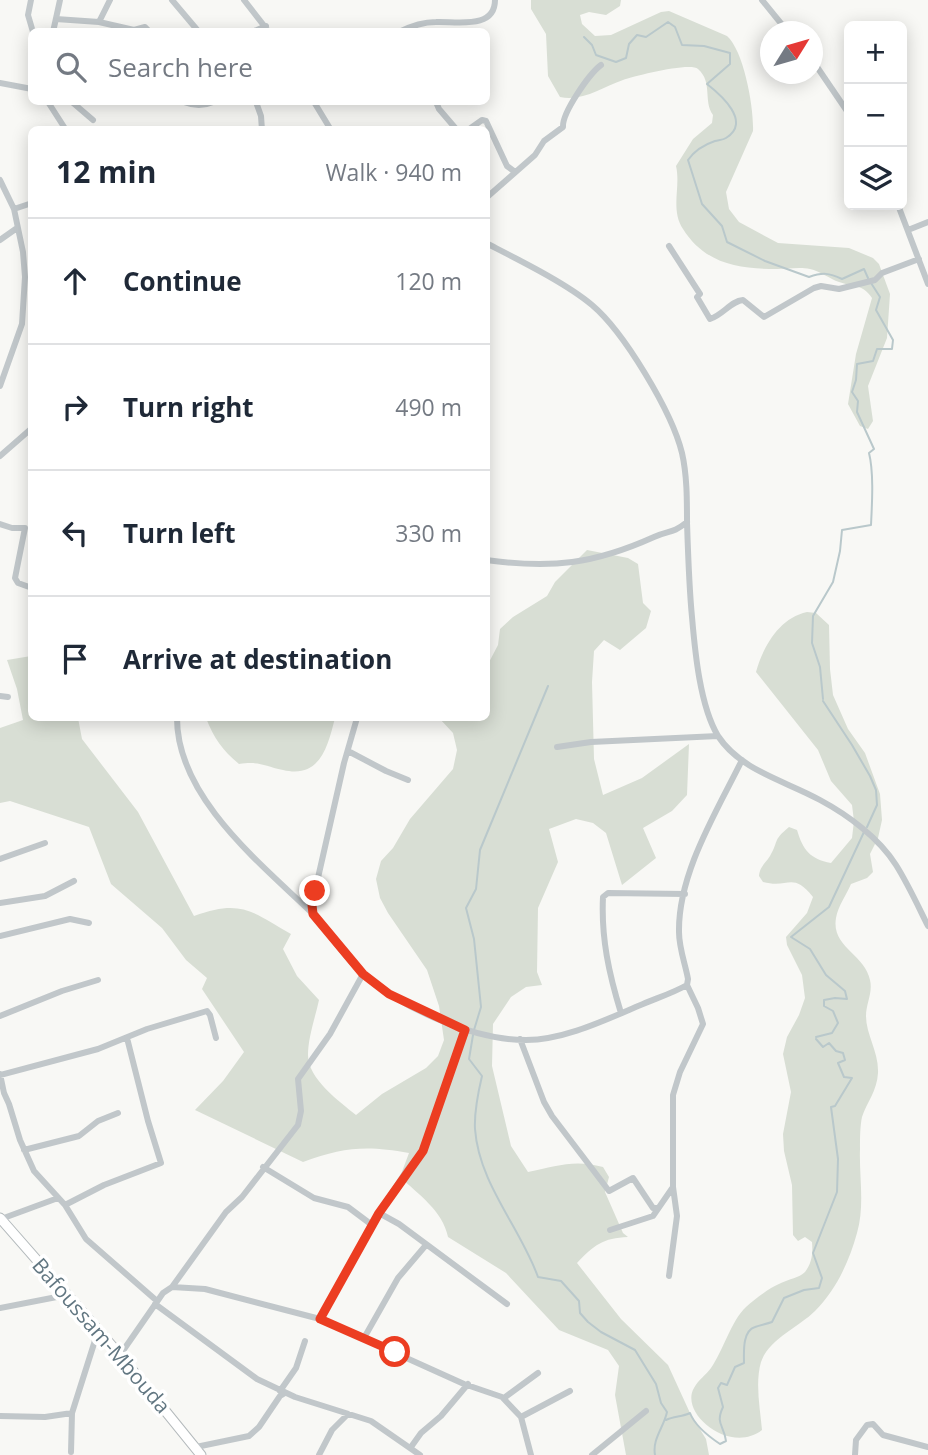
<!DOCTYPE html>
<html lang="en">
<head>
<meta charset="utf-8">
<style>
	:root { --surface:#fff; --page:#f6f6f7; --text:#1f2937; --muted:#747a83; --line:#e0e1e3 }
	body { margin:0; font-family:"Open Sans",sans-serif; background:var(--page); color:var(--text) }
	.controls { position:absolute; right:21px; top:21px; display:grid; overflow:hidden; border-radius:10px; box-shadow:0 4px 18px #0003 }
	.controls button { width:63px; height:63px; display:grid; place-items:center; padding:0; border:0; border-bottom:2px solid var(--line); background:var(--surface); color:var(--text); font:35px sans-serif }
	.compass { position:absolute; left:760px; top:21px; width:63px; height:63px; border-radius:50%; background:var(--surface); box-shadow:0 4px 18px #0003; rotate:53deg }
	.stop { position:absolute; width:21px; height:21px; margin:-16px; border:5px solid #ec3d21; border-radius:50%; background:#fff }
	.stop.end { background:#ec3d21; border-color:#fff; box-shadow:0 2px 7px #0008 }
	.list { margin:0; padding:0; list-style:none }
	h2 { display:flex; justify-content:space-between; align-items:center; height:91px; margin:0; padding:0 28px; font-size:30px }
	h2 small { font-size:23px; font-weight:400; color:var(--muted) }
	.list li { display:grid; grid-template-columns:46px 1fr auto; gap:21px; align-items:center; box-sizing:border-box; height:126px; padding:0 28px; border-top:2px solid var(--line) }
	.list b { display:block; font-size:26px; white-space:nowrap }
	.list em { font-size:23px; font-style:normal; color:var(--muted) }
	.icon { flex:none; width:38px; height:38px; fill:none; stroke:currentColor; stroke-width:2; stroke-linecap:round; stroke-linejoin:round }
	.map { position:relative; flex:none; width:928px; height:1455px; overflow:hidden }
	.search { position:absolute; background:var(--surface); box-shadow:0 4px 18px #0003; left:28px; top:28px; width:462px; height:77px; display:flex; align-items:center; gap:18px; box-sizing:border-box; padding:0 24px; border-radius:10px; color:var(--muted); font-size:26px }
	.panel { position:absolute; background:var(--surface); box-shadow:0 4px 18px #0003; left:28px; top:126px; width:462px; height:595px; border-radius:10px }
	.map>svg:first-child { display:block }
</style>
</head>
<body>
<div class="map">
<svg width="928" height="1455" viewBox="0 0 928 1455">
	<rect width="100%" height="100%" fill="#f8f8f5"/>
	<path fill="#d8ded4" d="M531,0H621L620,6L606,15L589,12L580,15L582,24L595,36L611,35L661,12L669,11L727,36C744,51 754,108 753,131L726,192L729,209L739,222L778,243L849,248L873,258L879,264L890,294L887,338L868,386L873,421L868,429L860,426L848,404L856,354L872,298C863,284 853,287 839,282C830,279 820,271 810,269C800,267 787,269 777,269C739,269 705,264 683,229C670,209 681,187 676,166L693,139L712,123L713,115C703,101 713,82 698,69C690,62 635,76 623,80C603,87 582,102 560,97L548,76L546,34L531,9Z
		M587,550L628,558L638,564L643,603L651,611L646,628L620,650L604,640L594,651L592,682L594,759L603,795L642,778L689,744L687,795L672,811L643,828L656,858L622,885L606,833L593,823L576,819L549,829L558,862L538,908L537,972L542,985L526,987L511,997L493,1024L492,1066L511,1146L528,1172C557,1166 574,1159 603,1167L609,1177L605,1192L623,1233L628,1237C603,1238 594,1245 577,1263L621,1319L668,1365L690,1413L706,1439L709,1455H626L615,1395L619,1366L608,1350L559,1330L506,1273L448,1237C443,1211 418,1194 400,1177L409,1153C367,1145 343,1147 303,1162L195,1110L223,1081L244,1052L202,989L207,978L186,960L162,928L111,884L89,827L10,801L0,803V728L23,720L17,689L7,660L31,656L32,718H78L82,739L138,812L194,916C241,899 251,911 291,934L283,949L297,976L319,1000C315,1018 308,1038 308,1055C308,1079 339,1101 356,1115L382,1094L426,1068L438,1056L444,1040L439,1006L427,970L388,913L380,898L376,879L381,861L393,848L410,819L453,769L457,750L453,733L439,718H486L487,666L498,645L500,629L513,617L547,596L555,582Z
		M807,612L816,613L829,625L830,669L833,695L848,729L865,753L880,794L882,820L878,838L870,854L873,872L867,878L851,884C847,894 838,906 836,918C831,947 865,954 870,980C873,993 866,1003 866,1016C866,1035 879,1052 878,1073C877,1091 867,1102 862,1117C860,1126 860,1139 860,1149C859,1177 865,1205 857,1233C849,1262 836,1290 815,1311C799,1327 769,1339 761,1362C755,1383 760,1408 762,1430C730,1455 679,1413 694,1388C698,1380 706,1375 711,1368C723,1351 731,1321 746,1307C755,1299 769,1288 781,1283C789,1279 799,1278 805,1272C812,1263 813,1253 812,1242L805,1237L798,1241L793,1235L792,1185L784,1151L783,1134L791,1092L783,1054L787,1037L799,1015L805,998L802,975L787,945L786,937L807,913L813,897C792,871 789,889 763,882L759,876C760,866 765,864 770,856C779,841 772,841 789,827L797,830C803,850 810,859 831,863L852,838L854,821L852,805L831,781L818,750L756,672C763,647 779,618 807,612Z
		M206,718H335C328,745 321,779 283,770C264,766 260,761 239,764C222,750 214,738 206,718Z"/>
	<g fill="none" stroke-linecap="round" stroke-linejoin="round">
		<path stroke="#b9c8cb" stroke-width="2" d="M584,37L592,45L596,55L616,62L626,58L629,44L637,35L646,37L668,22L675,27L682,45L704,46L730,53V64L707,84C721,95 752,122 726,138C723,140 719,140 715,141C703,145 695,150 688,160L702,204L722,226L727,242L765,261L809,277C823,272 829,273 842,279L864,269L868,278
			M823,699L820,667L812,643L813,616L833,582L840,551L842,530L871,525C872,504 874,473 869,453L874,449L857,412L858,401L852,392L856,380L857,364L873,361L877,349H892L893,340L876,310L880,297L871,283
			M823,701L852,745L870,776L876,790L877,805L867,827
			M474,1030L481,1007L474,939L466,908L476,889L480,850L548,686
			M473,1035L469,1059L482,1076C478,1093 474,1111 475,1129C479,1184 520,1227 538,1277L561,1281L579,1301L580,1313L588,1322L601,1332L635,1350L656,1384L661,1403L667,1412C664,1427 652,1439 655,1455
			M816,1037L832,1033L838,1023L833,1011L824,1006V1000L835,998L847,999L845,991L826,975L810,949L791,937L829,907L864,832
			M666,1420C674,1416 682,1417 690,1413C695,1426 708,1436 720,1444L726,1441C724,1425 715,1424 723,1407L718,1388L721,1383L727,1385L735,1367L744,1363C744,1353 742,1331 755,1327C761,1325 766,1324 772,1322L784,1298L804,1290L819,1288L822,1278L813,1253L837,1192L838,1159L831,1107L835,1106L852,1078L844,1077L838,1063L845,1060L843,1053L836,1051L829,1043L823,1047L816,1039"/>
		<g stroke="#b4babc" stroke-width="11">
			<path id="highway" d="M0,1218L120,1355L201,1455"/>
		</g>
		<path stroke="#c1c7ca" stroke-width="6" d="M31,0L28,15L33,32
			M172,0L199,32
			M244,0L269,32
			M762,0L788,32
			M56,19L99,22L110,0
			M99,22L134,30L145,27L150,32
			M53,32L60,0
			M252,32L266,26
			M399,32C411,26 423,22 436,22C456,21 495,30 495,0
			M813,61L849,114
			M0,83L32,89
			M48,102L66,130
			M72,102L93,120
			M184,102C194,106 204,106 213,102
			M256,102L261,116L262,130
			M314,102L331,130
			M436,102L439,109L457,130
			M468,130L482,120L486,121L507,166L515,172
			M0,180L14,209L23,252L25,277L22,324L0,386
			M486,198L535,155L544,141L563,127C562,113 589,74 601,65
			M898,205L928,284
			M14,209L32,203
			M908,230L928,222
			M0,240L17,228
			M486,243C517,259 566,283 592,305C624,332 672,412 682,453C687,475 687,499 687,522C688,553 689,586 692,617C695,652 700,706 718,736C741,771 786,781 820,800C848,815 879,838 896,865C908,884 918,906 928,926
			M669,246L700,294L697,297L710,319C723,315 731,301 743,300L764,317L814,288L821,286L839,289L875,280L882,273L919,259
			M0,456L32,428
			M0,524L12,528H25L15,578L18,583L32,588
			M486,560C552,569 594,564 654,537C670,530 672,534 687,522
			M0,696L8,697
			M177,718C177,797 260,863 313,914
			M357,718L344,763L315,891L311,905L313,914C329,933 346,959 364,975C403,1009 474,1040 526,1040C565,1040 607,1019 643,1004C657,998 673,993 687,985L688,979C685,963 679,948 679,932C678,873 717,811 742,760
			M557,747L591,742L718,736
			M348,751L386,771L408,780
			M0,859L45,843
			M0,903L45,896L74,881
			M0,936L70,919L89,923
			M621,1013C609,974 601,938 603,897L608,893L685,894
			M0,1016L62,991L98,980
			M520,1039L544,1102L552,1116L609,1191L633,1178L653,1208H657
			M0,1074L4,1093L9,1104L20,1140L34,1171L65,1205L86,1239L157,1301
			M0,1075L98,1049L147,1029L207,1011L210,1015L216,1038
			M24,1150L79,1136L98,1121L118,1113
			M263,1167L314,1198L348,1207L372,1225
			M65,1205L104,1185L161,1163L148,1121L127,1038
			M379,1213L399,1224L507,1304
			M1,1219L58,1198
			M610,1230L653,1216L673,1187V1095L680,1072L703,1024L698,1008L687,985
			M669,1276L677,1216L673,1187
			M172,1287L205,1289L320,1319L464,1384L502,1397L521,1417L531,1455
			M155,1304L257,1379L295,1397L371,1421L420,1455
			M0,1308L67,1295
			M320,1319L379,1213L407,1170L423,1151L465,1030
			M364,1338L398,1278L426,1245
			M120,1355L163,1293L172,1287L226,1212L242,1197L298,1125L301,1111L298,1079L330,1034L363,974
			M280,1391L296,1368L305,1341
			M504,1398L538,1373
			M0,1416L45,1417L72,1413
			M521,1417L570,1391
			M196,1447L249,1436L259,1427L280,1396L285,1393
			M411,1447L421,1433L441,1416L468,1384
			M71,1452L72,1413L98,1331
			M319,1455L332,1430L348,1414
			M592,1455L646,1411
			M855,1455L856,1440L867,1425L873,1424L883,1435L928,1447"/>
		<use href="#highway" stroke="#fff" stroke-width="9"/>
	</g>
	<g fill="none" stroke-linecap="round" stroke-linejoin="round">
		<path stroke="#ec3d21" stroke-width="9" d="M315,891L312,905L313,914L363,974L389,994L465,1030L423,1151L379,1213L320,1319L395,1352"/>
	</g>
	<g text-anchor="middle" stroke-width="7" stroke-linejoin="round" paint-order="stroke">
		<g font-size="21" fill="#627782" stroke="#fff">
			<text transform="translate(101 1336) rotate(49)" y="7">Bafoussam-Mbouda</text>
		</g>
	</g>
</svg>
<div class="controls">
<button>+</button>
<button>−</button>
<button><svg class="icon" aria-label="layers" viewBox="0 0 24 24"><path d="M12 4l9 5-9 5-9-5zM3 14l9 5 9-5"/></svg></button>
</div>
<svg class="compass" viewBox="-18 -18 36 36"><path d="M0-13l5 13h-10z" fill="#e53935"/><path d="M0 13l5-13h-10z" fill="#747a83"/></svg>
<div class="stop" style="left:395px;top:1352px"></div>
<div class="stop end" style="left:315px;top:891px"></div>
<div class="search"><svg class="icon" aria-label="search" viewBox="0 0 24 24"><circle cx="10" cy="10" r="6"/><path d="M15 15l6 6"/></svg>Search here</div>
<section class="panel">
<h2>12 min<small>Walk · 940 m</small></h2>
<ul class="list">
<li><svg class="icon" aria-label="ahead" viewBox="0 0 24 24"><path d="M12 20V5M6 11l6-6 6 6"/></svg><div><b>Continue</b></div><em>120 m</em></li>
<li><svg class="icon" aria-label="right" viewBox="0 0 24 24"><path d="M7 20v-9h11M14 6l5 5-5 5"/></svg><div><b>Turn right</b></div><em>490 m</em></li>
<li><svg class="icon" aria-label="left" viewBox="0 0 24 24"><path d="M17 20v-9H6M10 6l-5 5 5 5"/></svg><div><b>Turn left</b></div><em>330 m</em></li>
<li><svg class="icon" aria-label="arrive" viewBox="0 0 24 24"><path d="M6 21V4h12l-3 4 3 4H6"/></svg><div><b>Arrive at destination</b></div></li>
</ul>
</section>
</div>
</body>
</html>
